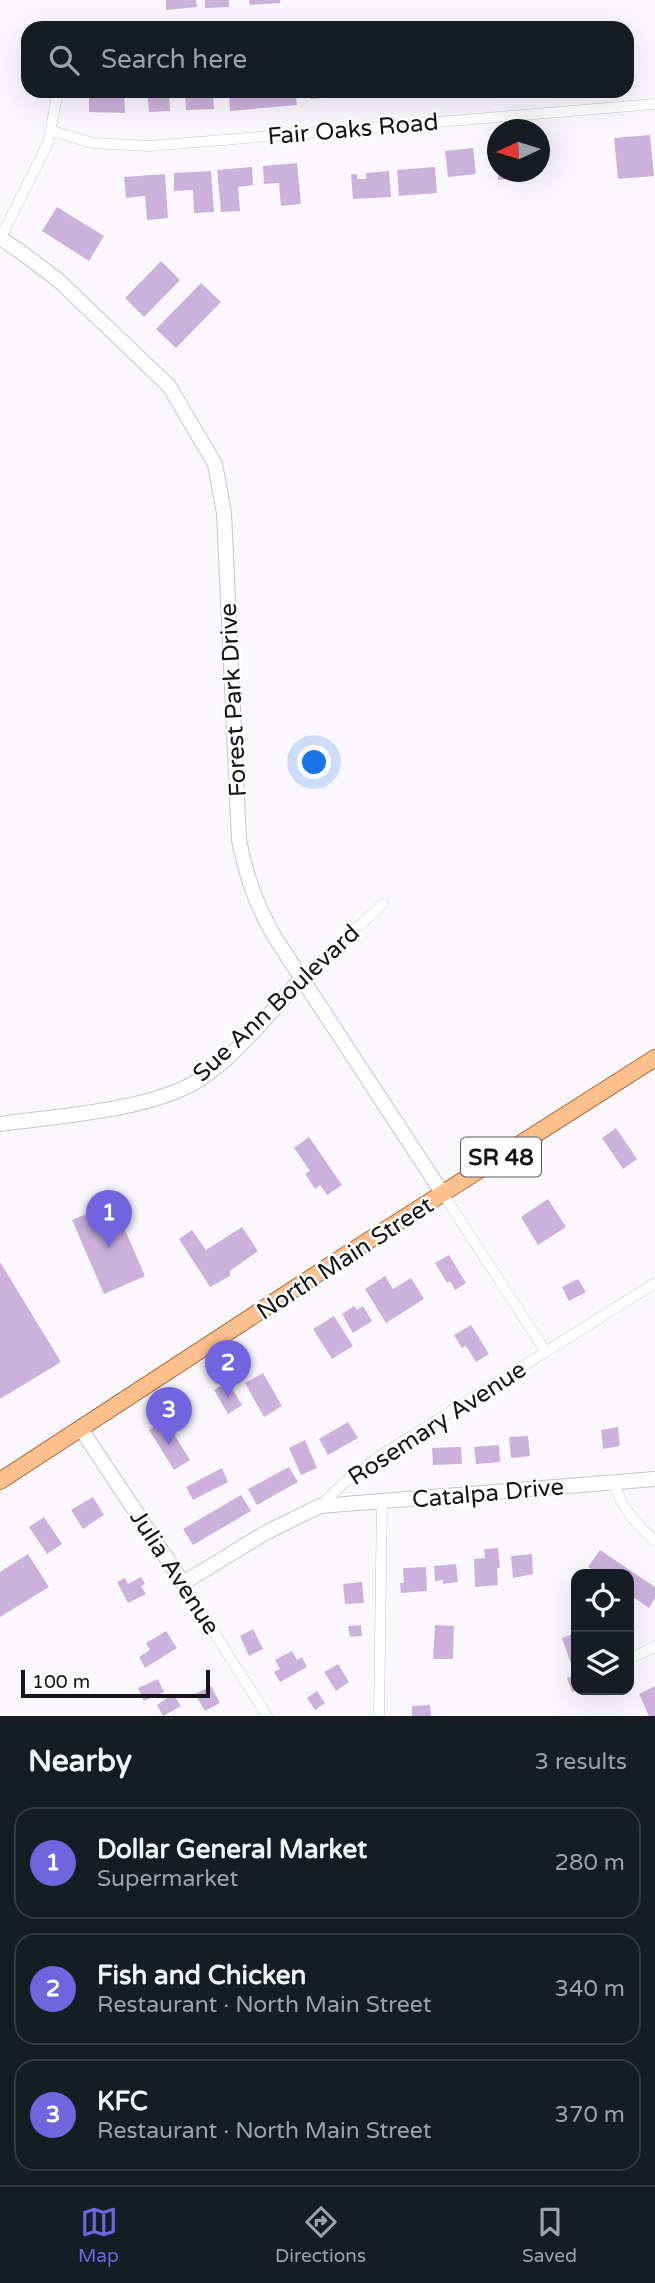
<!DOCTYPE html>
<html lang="en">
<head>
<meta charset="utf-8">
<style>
	:root { --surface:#171b24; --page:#242831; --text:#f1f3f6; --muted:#9ea1a6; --line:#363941; --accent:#7164de }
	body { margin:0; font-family:"Varela Round",sans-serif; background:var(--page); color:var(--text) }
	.controls { position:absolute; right:21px; bottom:21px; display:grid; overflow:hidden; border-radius:14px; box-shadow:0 7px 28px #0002 }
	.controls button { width:63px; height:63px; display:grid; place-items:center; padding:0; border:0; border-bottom:2px solid var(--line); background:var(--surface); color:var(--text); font:35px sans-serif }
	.compass { position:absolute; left:487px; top:119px; width:63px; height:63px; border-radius:50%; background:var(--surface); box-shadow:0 7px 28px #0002; rotate:266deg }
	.scale { position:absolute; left:21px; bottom:18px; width:189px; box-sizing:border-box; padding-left:7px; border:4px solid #151417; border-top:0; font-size:19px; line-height:24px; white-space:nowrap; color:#151417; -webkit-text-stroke:5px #fff; paint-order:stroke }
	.you { position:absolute; left:315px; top:763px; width:24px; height:24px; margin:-18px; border:5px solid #fff; border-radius:50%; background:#1a73e8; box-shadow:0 0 0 10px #1a73e833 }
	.badge { display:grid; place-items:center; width:46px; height:46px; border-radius:50%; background:var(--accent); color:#fff; font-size:23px; font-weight:700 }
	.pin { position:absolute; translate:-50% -58px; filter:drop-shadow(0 2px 4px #0008) }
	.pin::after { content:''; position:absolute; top:37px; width:24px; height:21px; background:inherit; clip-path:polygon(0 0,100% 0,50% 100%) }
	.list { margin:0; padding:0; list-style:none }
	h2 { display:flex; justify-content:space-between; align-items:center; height:91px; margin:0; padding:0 28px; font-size:30px }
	h2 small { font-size:23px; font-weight:400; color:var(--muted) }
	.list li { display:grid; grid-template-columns:46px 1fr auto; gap:21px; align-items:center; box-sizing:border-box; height:112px; margin:0 14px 14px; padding:0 14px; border:2px solid var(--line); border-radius:21px }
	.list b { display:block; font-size:26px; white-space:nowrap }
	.list p { margin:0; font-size:23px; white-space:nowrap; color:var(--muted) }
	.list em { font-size:23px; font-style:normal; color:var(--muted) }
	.icon { flex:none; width:38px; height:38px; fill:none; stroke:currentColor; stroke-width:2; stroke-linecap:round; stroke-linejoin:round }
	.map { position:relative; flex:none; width:655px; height:1716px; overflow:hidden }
	.search { position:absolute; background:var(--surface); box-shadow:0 7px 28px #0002; left:21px; right:21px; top:21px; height:77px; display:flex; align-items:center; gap:18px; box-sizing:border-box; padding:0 24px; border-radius:21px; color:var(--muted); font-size:26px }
	.sheet { height:469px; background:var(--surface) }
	nav { display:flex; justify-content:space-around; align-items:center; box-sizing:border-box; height:98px; border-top:2px solid var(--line); background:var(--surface); font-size:19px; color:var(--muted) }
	nav a { display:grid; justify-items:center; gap:4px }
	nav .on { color:var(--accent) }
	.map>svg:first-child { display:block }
</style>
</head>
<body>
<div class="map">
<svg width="655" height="1716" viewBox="0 0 655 1716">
	<rect width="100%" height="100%" fill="#faf8fe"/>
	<path fill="#ccb1dc" d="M166,0H196L197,7L166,10Z
		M205,0H229V7L205,8Z
		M249,0H280V3L250,5Z
		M98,91H124L125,113L89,112V94H98Z
		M147,91H169L170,111L149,112Z
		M185,91H213L214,109L186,110Z
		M237,91H295L297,105L230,111L229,93Z
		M310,91H340L341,96L311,99Z
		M351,91H383V96L352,98Z
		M650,135L654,176L618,179L614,138Z
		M473,148L476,174L448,177L445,151Z
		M297,163L301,204L281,206L279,183L264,184L263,166Z
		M252,167L253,185L238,187L240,211L221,212L217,170Z
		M435,167L437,193L399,196L397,170Z
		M211,171L214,212L194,213L193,190L174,191V173Z
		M389,171L391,197L353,199L351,174H357V179H366V173Z
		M498,172H536V176L498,180Z
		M165,174L168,218L147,220L145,196L126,198L124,177Z
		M57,207L104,236L89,261L42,231Z
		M161,261L180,280L144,317L125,298Z
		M201,283L221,302L176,348L156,329Z
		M616,1128L637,1159L623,1169L602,1138Z
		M309,1137L342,1185L327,1195L320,1185L315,1189L305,1174L310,1171L294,1148Z
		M548,1199L566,1227L538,1245L521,1217Z
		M113,1202L145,1276L104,1294L72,1220Z
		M242,1227L258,1251L230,1271V1276L210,1287L179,1239L192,1230L206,1250Z
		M449,1255L466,1283L455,1290L450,1281L447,1283L435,1263Z
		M0,1262L61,1362L0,1399Z
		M385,1276L393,1289L411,1278L424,1299L386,1323L365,1289Z
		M578,1279L586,1292L569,1301L562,1287Z
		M354,1306L357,1310L363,1306L372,1321L353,1333L342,1314Z
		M334,1316L353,1346L332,1359L313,1329Z
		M471,1325L489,1354L476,1362L466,1346L462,1348L454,1335Z
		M263,1373L282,1406L264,1417L245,1383Z
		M228,1382L242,1405L228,1414L214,1390Z
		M165,1420L190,1460L174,1470L149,1430Z
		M348,1422L358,1438L328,1455L319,1439Z
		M618,1427L620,1446L603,1449L601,1430Z
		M528,1436L530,1456L511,1458L509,1437Z
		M305,1440L317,1468L301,1475L289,1448Z
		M499,1445L500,1462L476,1464L474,1447Z
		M461,1447L462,1464L433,1465L432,1448Z
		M289,1467L298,1482L257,1505L248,1489Z
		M222,1468L228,1482L193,1500L186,1487Z
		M241,1495L251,1511L193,1545L183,1529Z
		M93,1497L104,1515L83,1529L71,1510Z
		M44,1517L62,1544L47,1554L29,1527Z
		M498,1548L500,1568H497L498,1585L475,1587L474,1559L485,1558L484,1549Z
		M600,1550L655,1587V1598L649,1608L629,1594V1574H599L588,1567Z
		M28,1554L49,1587L0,1617V1572Z
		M532,1554L533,1574L513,1578L511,1556Z
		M456,1564L458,1582L443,1584V1580L435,1581L434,1566Z
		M426,1567L427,1591L401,1593L400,1583H404L403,1568Z
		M141,1577L145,1584L141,1586L146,1594L128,1603L117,1582L125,1578L128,1584Z
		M362,1582L364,1603L345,1604L343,1584Z
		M361,1625L362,1636L350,1637L348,1626Z
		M435,1625L454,1626L453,1659H433Z
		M253,1629L263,1649L249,1656L240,1636Z
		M166,1631L177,1648L145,1668L139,1657L150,1650L146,1643Z
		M576,1633V1691L572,1692L567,1678L575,1675L562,1638Z
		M292,1651L297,1660L302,1657L307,1667L280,1682L274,1672L280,1669L275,1660Z
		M338,1664L349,1682L336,1691L324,1672Z
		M158,1679L164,1692L144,1701L138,1688Z
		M211,1686L220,1703L205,1711L195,1694Z
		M655,1686V1716H649L639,1694Z
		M317,1691L325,1703L315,1710L307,1698Z
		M173,1694L181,1706L163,1716L157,1705Z
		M430,1705L431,1716H412V1706Z"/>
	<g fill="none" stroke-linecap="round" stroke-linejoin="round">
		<g stroke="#c7c4ce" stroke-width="11">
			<path id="street" d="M52,131L92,143L150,146L655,104
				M0,239L48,143L58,91
				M302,978L383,904
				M443,1194L546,1352
				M615,1483C619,1505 638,1526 655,1541
				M320,1506L346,1481L380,1456L655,1283
				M183,1583L267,1716
				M636,1656L655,1646
				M379,1716L382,1501"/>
		</g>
		<g stroke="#c7c4ce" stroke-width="16">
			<path id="secondary" d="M0,238L21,252L58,280L169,386L215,464L224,513L239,840C246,876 256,904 274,936L443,1194
				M0,1124C57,1116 144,1111 194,1083C232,1061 271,1011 302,978
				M81,1429L183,1583L267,1532L320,1506L655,1479"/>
		</g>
		<g stroke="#ac6934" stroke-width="18">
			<path id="primary" d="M0,1481L346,1255L655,1058"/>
		</g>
		<use href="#street" stroke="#fff" stroke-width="10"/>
		<use href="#secondary" stroke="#fff" stroke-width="14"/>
		<use href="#primary" stroke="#fec18e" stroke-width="16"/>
	</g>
	<g text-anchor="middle" stroke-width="5" stroke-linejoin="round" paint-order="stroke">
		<rect fill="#fff" stroke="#5b5a5d" stroke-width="2" x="461" y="1137.5" width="80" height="39" rx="5"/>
		<g font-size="23" font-weight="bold" fill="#151417">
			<text x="501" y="1165">SR 48</text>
		</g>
		<g font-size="24" fill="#151417" stroke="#fff">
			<text transform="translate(353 129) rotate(-5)" y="8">Fair Oaks Road</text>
			<text transform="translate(233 700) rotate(-93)" y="8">Forest Park Drive</text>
			<text transform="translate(276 1003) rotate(-43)" y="8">Sue Ann Boulevard</text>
			<text transform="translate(345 1258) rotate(-33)" y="8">North Main Street</text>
			<text transform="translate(437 1423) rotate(-33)" y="8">Rosemary Avenue</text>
			<text transform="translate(488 1493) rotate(-5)" y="8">Catalpa Drive</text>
			<text transform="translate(175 1572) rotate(57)" y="8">Julia Avenue</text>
		</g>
	</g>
</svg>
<div class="controls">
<button><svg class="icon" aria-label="locate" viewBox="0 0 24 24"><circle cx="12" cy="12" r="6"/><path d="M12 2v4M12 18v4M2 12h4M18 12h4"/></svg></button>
<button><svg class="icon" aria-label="layers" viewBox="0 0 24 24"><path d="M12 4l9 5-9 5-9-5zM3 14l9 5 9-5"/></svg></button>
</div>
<svg class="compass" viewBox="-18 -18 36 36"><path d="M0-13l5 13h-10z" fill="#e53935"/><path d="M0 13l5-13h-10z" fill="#9ea1a6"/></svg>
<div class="scale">100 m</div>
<div class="you"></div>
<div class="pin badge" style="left:109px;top:1248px">1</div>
<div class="pin badge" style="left:228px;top:1398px">2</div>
<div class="pin badge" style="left:169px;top:1445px">3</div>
<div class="search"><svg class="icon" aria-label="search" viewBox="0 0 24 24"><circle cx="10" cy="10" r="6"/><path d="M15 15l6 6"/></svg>Search here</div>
</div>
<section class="sheet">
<h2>Nearby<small>3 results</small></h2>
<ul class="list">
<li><span class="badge">1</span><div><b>Dollar General Market</b><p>Supermarket</p></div><em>280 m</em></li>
<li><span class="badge">2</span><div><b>Fish and Chicken</b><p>Restaurant · North Main Street</p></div><em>340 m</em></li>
<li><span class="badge">3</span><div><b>KFC</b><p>Restaurant · North Main Street</p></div><em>370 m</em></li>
</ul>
</section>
<nav>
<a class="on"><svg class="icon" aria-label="map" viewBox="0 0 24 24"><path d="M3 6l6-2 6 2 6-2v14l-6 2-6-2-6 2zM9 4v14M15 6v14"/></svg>Map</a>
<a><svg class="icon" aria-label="directions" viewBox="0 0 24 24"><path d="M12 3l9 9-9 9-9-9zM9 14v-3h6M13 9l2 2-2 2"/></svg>Directions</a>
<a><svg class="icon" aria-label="saved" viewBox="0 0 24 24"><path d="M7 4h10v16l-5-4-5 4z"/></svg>Saved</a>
</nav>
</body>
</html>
